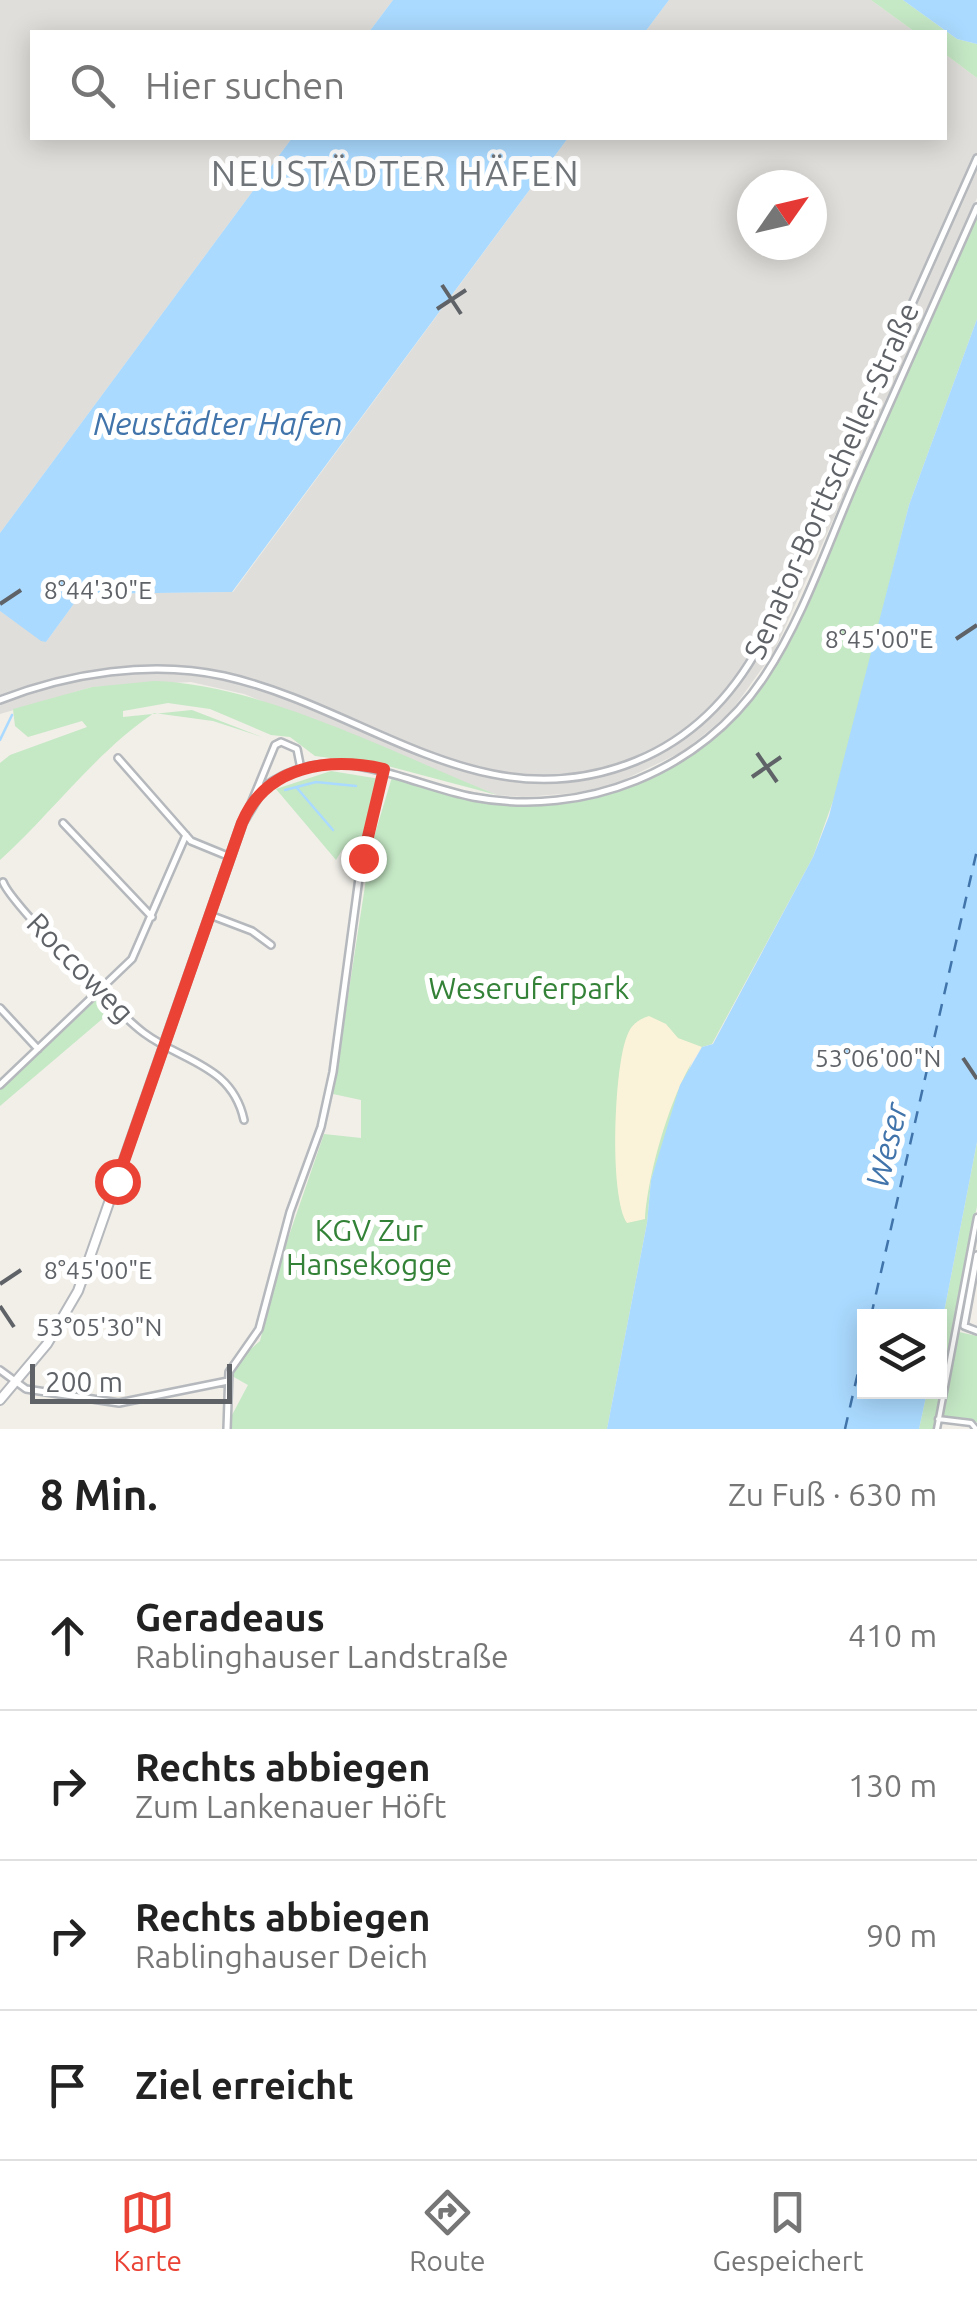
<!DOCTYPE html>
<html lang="de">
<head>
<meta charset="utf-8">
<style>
	:root { --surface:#fff; --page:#f6f6f6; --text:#222; --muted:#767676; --line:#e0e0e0; --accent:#ea4335 }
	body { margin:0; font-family:Ubuntu,sans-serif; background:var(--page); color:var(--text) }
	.controls { position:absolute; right:30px; bottom:30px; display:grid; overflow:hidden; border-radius:0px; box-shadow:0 5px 25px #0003 }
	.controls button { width:90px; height:90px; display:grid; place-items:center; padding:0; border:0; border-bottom:2px solid var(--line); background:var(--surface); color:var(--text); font:50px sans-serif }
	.compass { position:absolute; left:737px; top:170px; width:90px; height:90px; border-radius:50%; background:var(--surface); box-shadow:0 5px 25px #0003; rotate:56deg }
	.scale { position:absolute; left:30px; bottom:25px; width:202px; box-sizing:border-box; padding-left:10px; border:5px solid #5f6368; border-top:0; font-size:28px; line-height:35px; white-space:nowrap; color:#5f6368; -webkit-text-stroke:8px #fff; paint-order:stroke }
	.stop { position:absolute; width:30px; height:30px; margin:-22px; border:8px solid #ea4335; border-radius:50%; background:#fff }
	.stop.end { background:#ea4335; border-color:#fff; box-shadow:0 2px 10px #0008 }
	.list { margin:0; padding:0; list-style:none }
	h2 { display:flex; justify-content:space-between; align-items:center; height:130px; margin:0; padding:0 40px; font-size:42px }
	h2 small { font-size:32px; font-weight:400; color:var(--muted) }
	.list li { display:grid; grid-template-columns:65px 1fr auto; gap:30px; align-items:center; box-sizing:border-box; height:150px; padding:0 40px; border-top:2px solid var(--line) }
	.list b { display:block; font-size:38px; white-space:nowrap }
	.list p { margin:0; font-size:32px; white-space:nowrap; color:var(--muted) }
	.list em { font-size:32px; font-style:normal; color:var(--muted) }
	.icon { flex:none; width:55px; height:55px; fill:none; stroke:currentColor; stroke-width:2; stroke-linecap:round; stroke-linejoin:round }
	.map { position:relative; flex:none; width:977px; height:1429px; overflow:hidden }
	.search { position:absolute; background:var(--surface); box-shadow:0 5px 25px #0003; left:30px; right:30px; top:30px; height:110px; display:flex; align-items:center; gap:25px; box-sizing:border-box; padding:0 35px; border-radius:0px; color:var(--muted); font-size:38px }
	.sheet { height:730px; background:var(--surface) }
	nav { display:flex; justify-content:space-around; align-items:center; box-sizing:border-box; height:140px; border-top:2px solid var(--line); background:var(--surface); font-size:28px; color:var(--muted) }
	nav a { display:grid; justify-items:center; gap:5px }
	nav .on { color:var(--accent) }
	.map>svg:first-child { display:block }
</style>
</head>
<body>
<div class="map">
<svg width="977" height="1429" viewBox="0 0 977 1429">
	<rect width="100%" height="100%" fill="#f1efe8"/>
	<path fill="#e0deda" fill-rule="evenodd" d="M0,0H393L369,32H32V138H292L0,533Z
		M669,0H871L915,32H645Z
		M945,54L977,78V198L774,652L730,713L684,751L615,784L575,793L523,797L497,795L244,694L191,682L92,687L0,714V611L46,642L81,594L233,592L568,138H944ZM752,185H812V245H752Z"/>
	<path fill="#c5e8c5" d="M871,0H903L957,39L977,44V78L945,54L944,32H915Z
		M977,215V319L909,505L838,787L813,857L712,1044L702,1047L693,1058L651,1180L647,1223L607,1429H232V1415L248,1385L232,1376L245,1354L260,1341L282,1256L324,1134L361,1138V1100L333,1094L371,847L392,777L495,803L559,804L606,795L657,776L725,728L782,655Z
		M154,681C262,684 395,754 497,795L384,765L315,756L290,737L271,735L210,709L168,703L123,711V717L192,710L262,737L213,721L154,713C98,750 51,814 0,860V763L10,755L87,727L82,721L28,737L15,726L13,709L92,687Z
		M331,771L380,779L360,857L342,850L336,860L276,789Z
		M98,998L114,1009L0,1106V1089Z
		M977,1142V1206L934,1429H919L927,1392H940V1333Z
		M959,1332L977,1336V1422L942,1417Z"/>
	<path fill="#fbf3d9" d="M649,1016L666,1024L678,1038L702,1047C673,1085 648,1171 645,1219L627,1223C609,1196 614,1067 627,1036C631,1025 637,1020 649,1016Z"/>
	<path fill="#aadaff" d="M393,0H669L645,32H369Z
		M903,0H977V44L957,39Z
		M292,138H568L232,592L81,594L46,642L41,641L0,611V533Z
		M977,319V1142L940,1333V1316H864V1392H927L919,1429H607L647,1223L651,1180L680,1085L702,1047L713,1044L813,857L829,816L909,505Z"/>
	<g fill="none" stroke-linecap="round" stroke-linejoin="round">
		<path stroke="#aadaff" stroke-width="2.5" d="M0,740L12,715
			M297,788L333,830
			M285,790L316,782L356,786"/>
		<path stroke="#4174aa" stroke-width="2.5" stroke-dasharray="12 10" stroke-linecap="butt" d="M871,1316L977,850
			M845,1429L864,1346"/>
		<g stroke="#b5b8bc" stroke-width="9">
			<path id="pedestrian" d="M938,1419L971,1423L976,1429
				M937,1429L977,1217"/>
		</g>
		<g stroke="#b5b8bc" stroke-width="10">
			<path id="minor" d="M0,700C69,673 151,660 224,676C367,708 482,824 636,761C692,738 733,695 761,643L977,158
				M118,758L191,841L230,857
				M263,788C329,736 403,783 473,797C584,818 702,771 764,677C804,617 828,543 857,477C897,387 937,297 977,207
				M250,806L275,745L281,742L297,749L301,769
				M63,823L152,917
				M3,882C10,902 122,1017 144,1033C183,1062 232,1065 244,1120
				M210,915L252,931L271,945
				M0,1008L38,1049
				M0,1085L132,959L186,835
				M977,1255L964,1326L977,1331
				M0,1370L26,1389L119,1403L228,1381
				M227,1429L229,1372L259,1329L290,1212L321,1127L333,1072L359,878L384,769"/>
		</g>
		<g stroke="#b5b8bc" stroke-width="12">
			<path id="tertiary" d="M0,1400L47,1344L78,1291L242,823L263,788"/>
		</g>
		<use href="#pedestrian" stroke="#fff" stroke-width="4"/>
		<use href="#minor" stroke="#fff" stroke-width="5"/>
		<use href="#tertiary" stroke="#fff" stroke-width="8"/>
	</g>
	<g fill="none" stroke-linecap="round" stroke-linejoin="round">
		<path stroke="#ea4335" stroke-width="12" d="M117,1181L242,823C266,765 329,757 384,769L363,858"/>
	</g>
	<path fill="none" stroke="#5f6368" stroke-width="4" d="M442,285L461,314M437,309L466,290M0,604L21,590M956,639L977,625M757,753L777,782M752,777L781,757M963,1058L977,1079M0,1284L21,1270M0,1306L14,1327"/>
	<g text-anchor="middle" stroke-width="10" stroke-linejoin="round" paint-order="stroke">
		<g font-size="30" fill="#5f6368" stroke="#fff">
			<text transform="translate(832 481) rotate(-66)" y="10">Senator-Borttscheller-Straße</text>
			<text transform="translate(80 968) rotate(46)" y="10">Roccoweg</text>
		</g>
		<g font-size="30" fill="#348238" stroke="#fff">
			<text x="529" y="999">Weseruferpark</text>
			<text x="369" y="1241">KGV Zur<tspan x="369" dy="34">Hansekogge</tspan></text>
		</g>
		<g font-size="32" font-style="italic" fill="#4174aa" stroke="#fff">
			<text x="218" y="435">Neustädter Hafen</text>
			<text transform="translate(887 1145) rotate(-76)" y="11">Weser</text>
		</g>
		<g font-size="35" letter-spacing="2.5" fill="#70757a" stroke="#fff">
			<text x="396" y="186">NEUSTÄDTER HÄFEN</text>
		</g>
	</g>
	<g font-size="25" text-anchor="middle" fill="#5f6368" stroke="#fff" stroke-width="10" stroke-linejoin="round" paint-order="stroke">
		<text x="98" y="599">8°44'30"E</text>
		<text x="879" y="648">8°45'00"E</text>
		<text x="878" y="1067">53°06'00"N</text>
		<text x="98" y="1279">8°45'00"E</text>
		<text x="99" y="1336">53°05'30"N</text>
	</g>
</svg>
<div class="controls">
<button><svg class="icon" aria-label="layers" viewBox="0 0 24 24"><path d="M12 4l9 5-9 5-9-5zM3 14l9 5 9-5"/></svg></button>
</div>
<svg class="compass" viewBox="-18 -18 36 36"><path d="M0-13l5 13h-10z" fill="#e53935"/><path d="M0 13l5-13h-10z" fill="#767676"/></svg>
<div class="scale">200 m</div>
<div class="stop" style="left:117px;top:1181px"></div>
<div class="stop end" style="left:363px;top:858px"></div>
<div class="search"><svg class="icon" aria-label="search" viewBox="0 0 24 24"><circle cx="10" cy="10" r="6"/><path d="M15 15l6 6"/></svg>Hier suchen</div>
</div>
<section class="sheet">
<h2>8 Min.<small>Zu Fuß · 630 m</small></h2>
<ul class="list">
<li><svg class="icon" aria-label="ahead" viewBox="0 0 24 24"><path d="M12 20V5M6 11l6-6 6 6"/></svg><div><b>Geradeaus</b><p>Rablinghauser Landstraße</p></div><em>410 m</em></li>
<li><svg class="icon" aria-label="right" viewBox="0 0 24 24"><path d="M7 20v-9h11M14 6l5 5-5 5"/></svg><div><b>Rechts abbiegen</b><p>Zum Lankenauer Höft</p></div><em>130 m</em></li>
<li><svg class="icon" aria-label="right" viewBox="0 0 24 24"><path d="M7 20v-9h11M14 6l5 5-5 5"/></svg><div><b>Rechts abbiegen</b><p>Rablinghauser Deich</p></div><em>90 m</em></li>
<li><svg class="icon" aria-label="arrive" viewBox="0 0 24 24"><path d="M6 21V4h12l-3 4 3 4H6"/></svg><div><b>Ziel erreicht</b></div></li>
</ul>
</section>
<nav>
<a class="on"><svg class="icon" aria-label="map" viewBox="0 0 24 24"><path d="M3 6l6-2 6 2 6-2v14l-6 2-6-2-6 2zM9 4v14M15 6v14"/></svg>Karte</a>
<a><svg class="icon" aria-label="directions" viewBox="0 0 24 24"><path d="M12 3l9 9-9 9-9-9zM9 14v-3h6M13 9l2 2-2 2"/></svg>Route</a>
<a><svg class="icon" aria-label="saved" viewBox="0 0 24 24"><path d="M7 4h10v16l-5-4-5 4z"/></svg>Gespeichert</a>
</nav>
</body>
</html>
